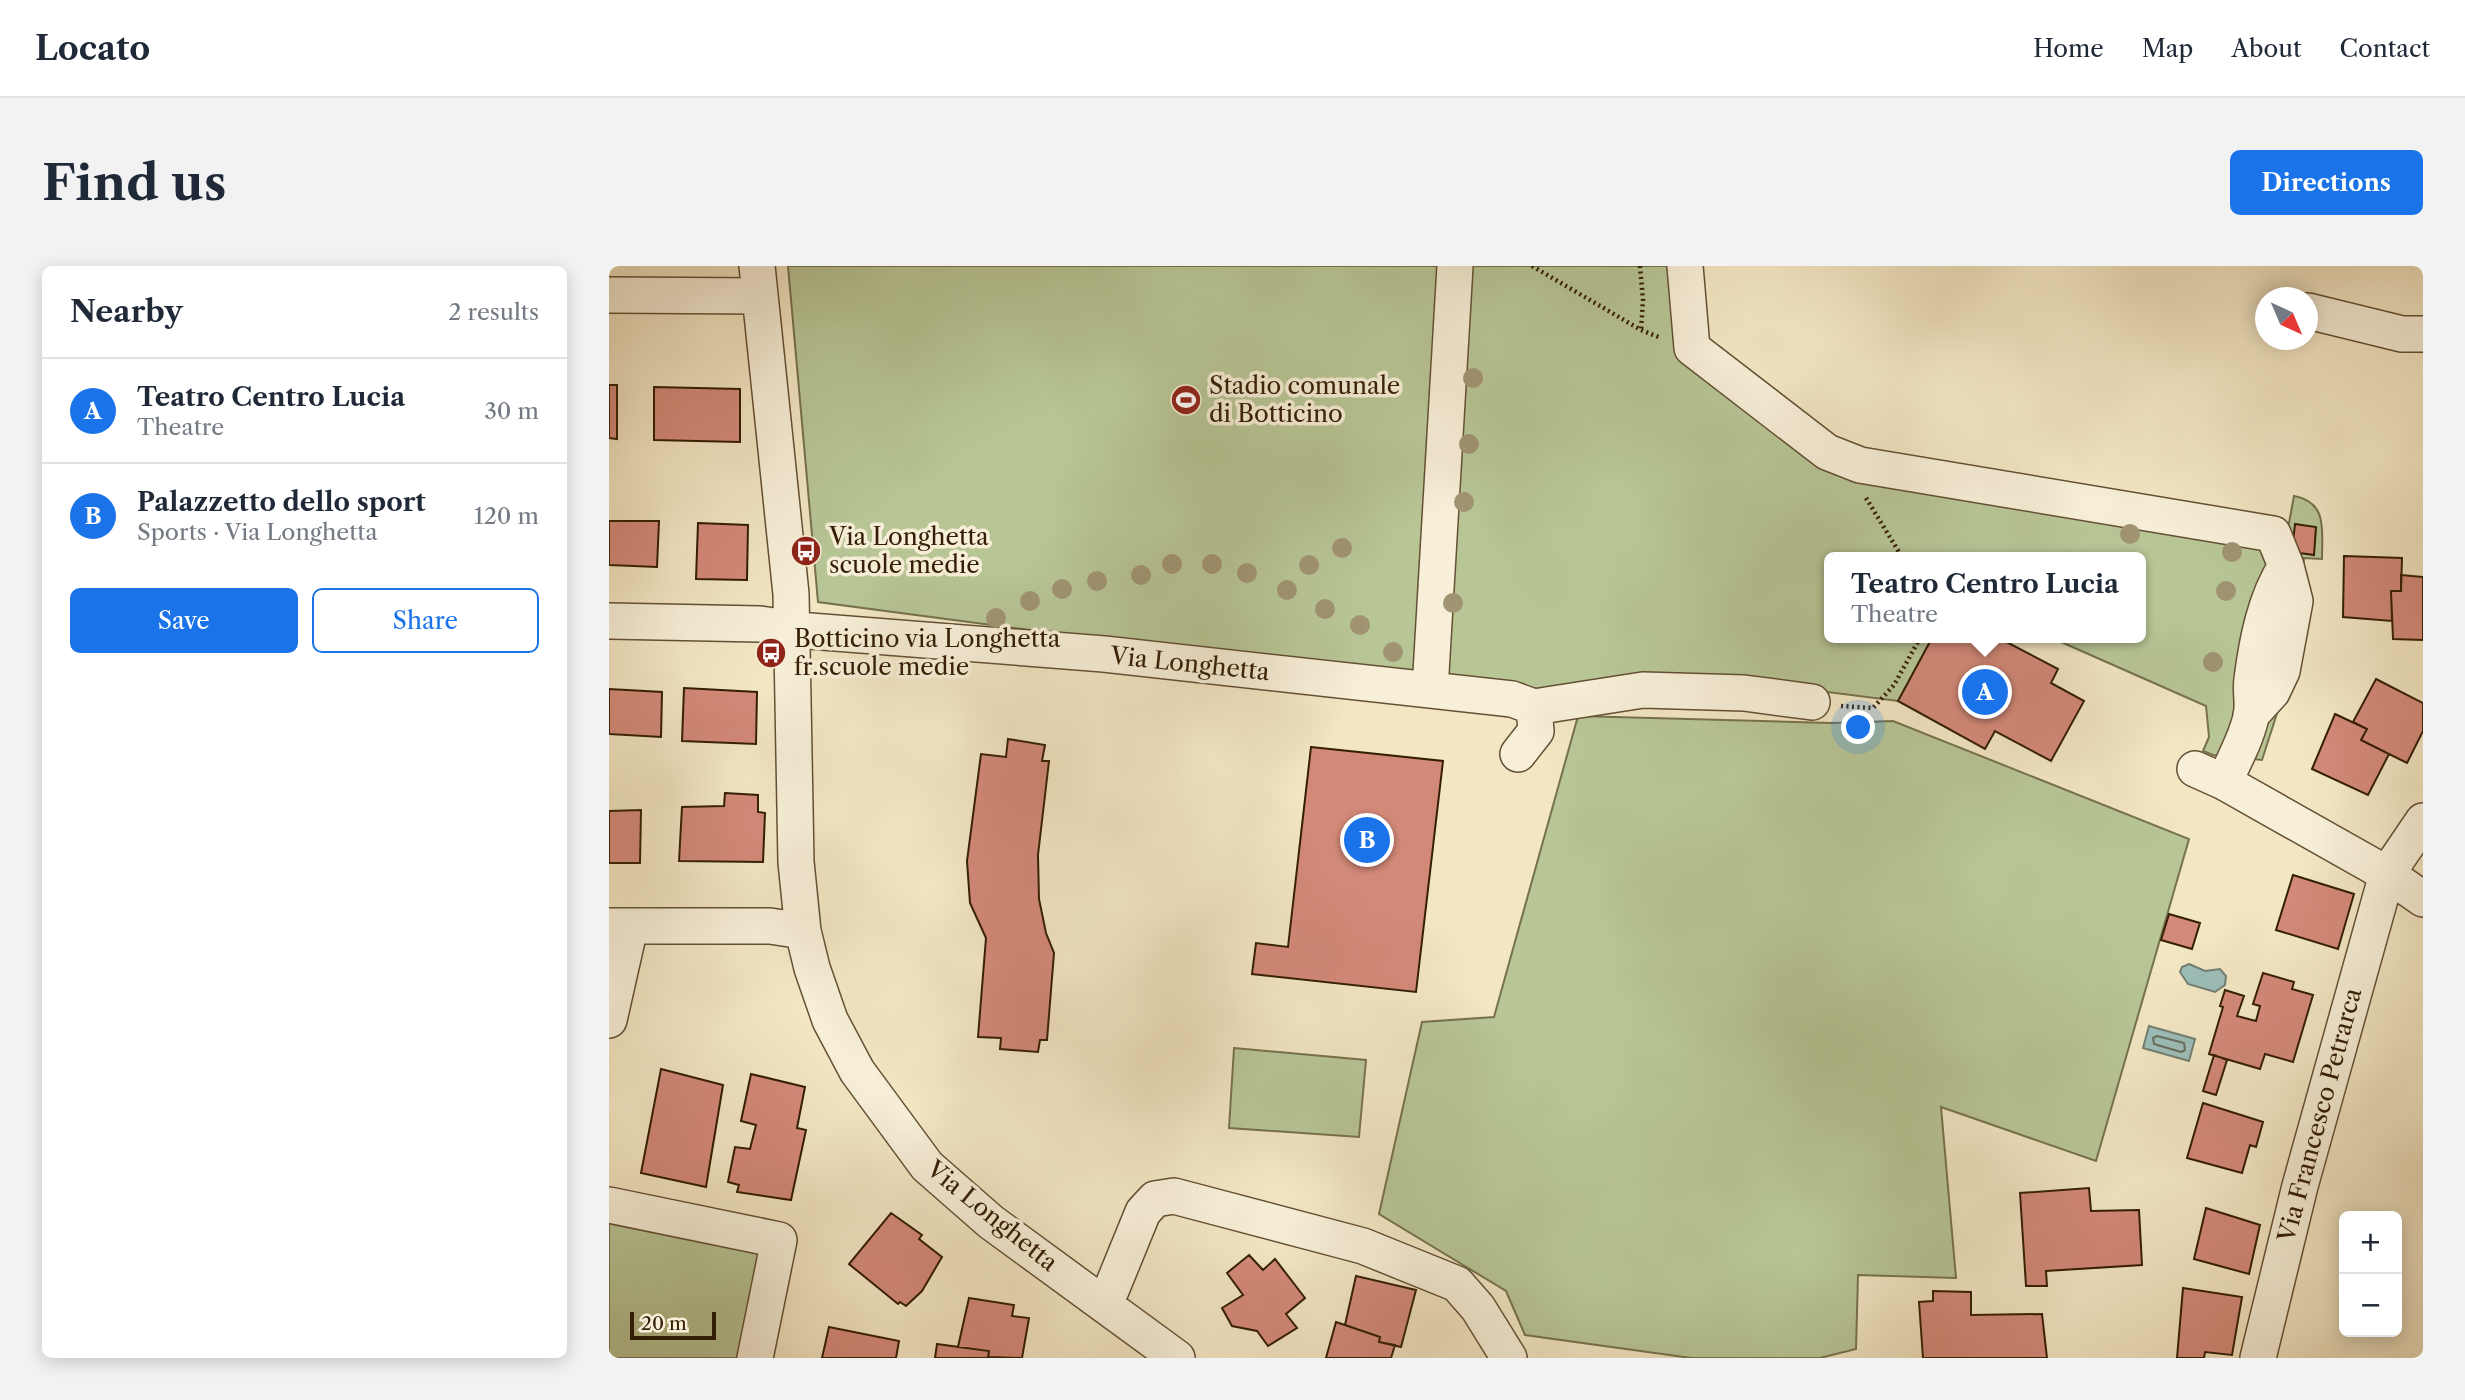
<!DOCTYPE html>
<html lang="en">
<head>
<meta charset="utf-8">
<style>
	:root { --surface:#fff; --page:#f2f2f3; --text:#1f2937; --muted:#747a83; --line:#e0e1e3; --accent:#1a73e8 }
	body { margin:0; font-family:"Libre Caslon Text",serif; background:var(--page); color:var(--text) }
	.controls { position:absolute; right:21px; bottom:21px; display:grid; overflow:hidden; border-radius:10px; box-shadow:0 4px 18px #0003 }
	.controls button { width:63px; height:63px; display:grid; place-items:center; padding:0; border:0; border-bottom:2px solid var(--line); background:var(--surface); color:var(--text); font:35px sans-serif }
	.compass { position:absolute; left:1646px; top:21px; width:63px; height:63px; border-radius:50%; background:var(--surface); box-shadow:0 4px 18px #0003; rotate:136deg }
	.scale { position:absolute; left:21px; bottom:18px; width:86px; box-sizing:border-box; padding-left:7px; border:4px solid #341e04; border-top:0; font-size:19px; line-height:24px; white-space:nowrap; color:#341e04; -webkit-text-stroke:5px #f7efd8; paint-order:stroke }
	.you { position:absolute; left:1250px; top:462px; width:24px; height:24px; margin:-18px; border:5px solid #fff; border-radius:50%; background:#1a73e8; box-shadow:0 0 0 10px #1a73e833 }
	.badge { display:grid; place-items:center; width:46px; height:46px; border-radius:50%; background:var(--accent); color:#fff; font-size:23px; font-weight:700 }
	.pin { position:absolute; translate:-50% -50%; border:4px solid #fff; box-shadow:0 2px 7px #0006 }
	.popup { position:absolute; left:1215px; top:286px; width:322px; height:91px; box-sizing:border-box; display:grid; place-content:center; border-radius:10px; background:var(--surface); filter:drop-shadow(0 2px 5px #0005); font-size:23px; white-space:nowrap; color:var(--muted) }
	.popup b { font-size:26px; color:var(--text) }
	.popup::after { content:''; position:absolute; left:50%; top:100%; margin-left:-14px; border:14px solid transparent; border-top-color:var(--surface) }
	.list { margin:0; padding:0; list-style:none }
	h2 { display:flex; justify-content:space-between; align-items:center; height:91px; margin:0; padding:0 28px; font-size:30px }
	h2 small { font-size:23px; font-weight:400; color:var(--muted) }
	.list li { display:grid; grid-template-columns:46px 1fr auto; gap:21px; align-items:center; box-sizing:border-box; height:105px; padding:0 28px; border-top:2px solid var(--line) }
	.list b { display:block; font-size:26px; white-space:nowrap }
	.list p { margin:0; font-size:23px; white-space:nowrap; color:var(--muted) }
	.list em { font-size:23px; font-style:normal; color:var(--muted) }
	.actions { display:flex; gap:14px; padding:21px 28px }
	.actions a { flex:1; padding:16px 0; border:2px solid var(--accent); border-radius:10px; text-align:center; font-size:24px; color:var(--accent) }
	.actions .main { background:var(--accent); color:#fff }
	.map { position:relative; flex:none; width:1814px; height:1092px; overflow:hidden; border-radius:10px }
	header { display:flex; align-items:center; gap:42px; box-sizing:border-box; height:98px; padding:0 35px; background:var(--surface); border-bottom:2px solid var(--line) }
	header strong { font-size:33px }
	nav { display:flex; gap:38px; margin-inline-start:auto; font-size:24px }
	.intro { display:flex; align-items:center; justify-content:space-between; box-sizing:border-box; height:168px; padding:0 42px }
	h1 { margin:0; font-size:49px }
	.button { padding:18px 32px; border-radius:10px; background:var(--accent); color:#fff; font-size:24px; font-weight:700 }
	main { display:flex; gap:42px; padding:0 42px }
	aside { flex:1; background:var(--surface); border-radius:10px; box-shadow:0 4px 18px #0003 }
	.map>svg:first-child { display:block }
</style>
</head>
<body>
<header>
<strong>Locato</strong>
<nav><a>Home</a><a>Map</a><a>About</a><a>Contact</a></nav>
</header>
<div class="intro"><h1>Find us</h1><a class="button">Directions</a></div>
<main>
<aside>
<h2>Nearby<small>2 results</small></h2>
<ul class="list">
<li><span class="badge">A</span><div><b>Teatro Centro Lucia</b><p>Theatre</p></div><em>30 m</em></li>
<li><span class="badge">B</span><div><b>Palazzetto dello sport</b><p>Sports · Via Longhetta</p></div><em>120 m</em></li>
</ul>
<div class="actions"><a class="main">Save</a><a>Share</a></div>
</aside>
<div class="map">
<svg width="1814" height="1092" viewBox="0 0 1814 1092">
	<rect width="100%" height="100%" fill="#f2e6c3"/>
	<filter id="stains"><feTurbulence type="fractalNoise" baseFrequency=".00286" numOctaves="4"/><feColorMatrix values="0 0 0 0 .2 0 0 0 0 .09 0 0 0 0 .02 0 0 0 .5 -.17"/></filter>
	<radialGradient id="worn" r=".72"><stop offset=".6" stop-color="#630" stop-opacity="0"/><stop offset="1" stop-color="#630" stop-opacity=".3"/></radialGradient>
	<path fill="#b8c696" stroke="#76724d" stroke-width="2" d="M179,0H1091L1097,76L1212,167L1254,187L1680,257L1685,230C1719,236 1713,265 1713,293L1695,292L1680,410L1653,494L1604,489L1594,485L1600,471L1597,440L1443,372H1532V291H1220V372H1323L1289,435L1195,423L927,431L209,336Z
		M969,450L1222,457L1284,455L1580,573L1487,895L1332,841L1347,1012L1249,1009L1247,1083L1211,1092H1082L916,1069L897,1025L770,948L813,756L885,751Z
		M625,782L757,794L750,871L620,862Z
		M0,946L161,980L138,1092H0Z"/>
	<path fill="#9cbeb9" stroke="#727e71" stroke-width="2" d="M1580,698L1596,705L1611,703L1617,710L1616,719L1606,726L1579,718L1571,706L1573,701Z
		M1540,760L1586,773L1580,795L1534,782Z"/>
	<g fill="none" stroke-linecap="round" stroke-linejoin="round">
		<path stroke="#686e5e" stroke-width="2" d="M1548,770L1575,777L1576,784L1572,786L1545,778L1544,772Z"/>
	</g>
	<path fill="#d38978" stroke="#341e04" stroke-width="2" d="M0,119H8V173L0,172Z
		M45,121L131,123V176L45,174Z
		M0,255H50L48,301L0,299Z
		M89,257L139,259L138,314L87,313Z
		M1686,258L1707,261L1705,289L1683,286Z
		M1735,290L1793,292L1792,325H1782L1783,355L1734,351Z
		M1792,309L1814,311V374L1784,373L1782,325H1792Z
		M1323,372H1390L1449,403L1442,417L1475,435L1442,495L1386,465L1376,483L1289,435Z
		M1767,413L1814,437V465L1798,497L1752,474L1758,463L1744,456Z
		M75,422L148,426L147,478L73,475Z
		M0,423L53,426L52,471L0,468Z
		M1726,448L1758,463L1752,474L1780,488L1759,529L1703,503Z
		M399,473L436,479L433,495H440L429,589L430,633L437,667L445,687L438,774H431L429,786L391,783L392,772L369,771L377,672L361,637L358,595L372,488L397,491Z
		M702,481L834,495L807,726L643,708L647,677L679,681Z
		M116,527L149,529V546L156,547L154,596L70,595L73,541L115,540Z
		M32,544L31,597H0V545Z
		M1684,609L1745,628L1729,683L1667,664Z
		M1560,648L1591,657L1583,683L1552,674Z
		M1654,707L1685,716L1683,723L1704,729L1684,796L1656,788L1651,803L1600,788L1614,741L1611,740L1616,724L1635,730L1628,750L1647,755L1651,740L1644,738Z
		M1605,789L1618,794L1607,829L1594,825Z
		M52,803L114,819L97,921L32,907Z
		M142,808L196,821L188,862L197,864L182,934L128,926L130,919L119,916L126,881L141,883L147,859L132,855Z
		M1594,837L1654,856L1647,881L1641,879L1633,907L1578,892Z
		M1480,922L1482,945L1530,944L1533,999L1437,1005L1438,1020H1417L1411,927Z
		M1597,942L1651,959L1640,1008L1585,993Z
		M282,947L313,969L310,973L333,991L313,1025L297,1040L291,1036L289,1038L240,998Z
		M640,989L654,1004L666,993L696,1032L677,1048L688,1062L659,1080L648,1065L623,1060L613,1042L634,1029L618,1007Z
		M747,1010L807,1024L792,1081L770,1076L771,1071L736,1059Z
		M1574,1022L1633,1031L1623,1089L1596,1086L1595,1092H1568Z
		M1324,1025L1362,1026V1049L1433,1048L1438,1092H1314L1310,1036L1324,1035Z
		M360,1032L405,1039L403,1050L420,1052L413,1092L379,1091L380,1085L349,1081Z
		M727,1056L771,1071L770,1076L786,1079L782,1092H717Z
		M220,1061L290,1075L287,1092H213Z
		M328,1078L380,1085L379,1092H326Z"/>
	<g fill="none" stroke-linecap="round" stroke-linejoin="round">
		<g stroke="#645034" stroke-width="38">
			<path id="minor" d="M148,0L182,328L187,596L194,665L203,702L221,754L248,805L318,900L382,956L568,1092
				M1076,0L1083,82L1218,186L1251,199L1664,268L1677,300L1686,335L1673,405L1663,426L1642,449
				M0,29L151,30
				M1699,45L1793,68H1814
				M0,355L151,358L201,365L495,388L903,433L925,441L927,465L909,488
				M821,424L846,0
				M925,441L1034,424L1135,427L1203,436
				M1586,503L1615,516L1778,608L1814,633
				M1615,516C1625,495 1637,473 1642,451C1645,439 1641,425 1643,413C1648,374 1656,333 1677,300
				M0,660H161L194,665
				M0,754L21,661
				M0,939L170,974L146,1092
				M496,1039L534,946L546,933L565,930L754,980L848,1018L869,1042L900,1092
				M1649,1092L1691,920L1778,608L1814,555"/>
		</g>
		<path stroke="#341e04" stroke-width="4.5" stroke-dasharray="2 3.5" stroke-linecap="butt" d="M923,0L1032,64L1052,72
			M1031,0L1034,34L1032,64
			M1257,232L1293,291
			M1232,440L1264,442L1285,419L1311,372"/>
		<use href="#minor" stroke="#f7efd8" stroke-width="35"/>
	</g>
	<g fill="#a09472">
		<circle cx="864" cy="112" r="10"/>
		<circle cx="860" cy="178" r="10"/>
		<circle cx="855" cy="236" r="10"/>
		<circle cx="1521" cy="268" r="10"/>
		<circle cx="733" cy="282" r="10"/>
		<circle cx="1623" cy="286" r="10"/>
		<circle cx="563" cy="298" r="10"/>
		<circle cx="603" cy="298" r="10"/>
		<circle cx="700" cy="299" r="10"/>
		<circle cx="638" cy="307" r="10"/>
		<circle cx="532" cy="309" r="10"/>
		<circle cx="488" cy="315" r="10"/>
		<circle cx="453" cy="323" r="10"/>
		<circle cx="678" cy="324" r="10"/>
		<circle cx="1617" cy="325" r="10"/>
		<circle cx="421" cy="335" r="10"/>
		<circle cx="844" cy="337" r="10"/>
		<circle cx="716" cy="343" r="10"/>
		<circle cx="387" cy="352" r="10"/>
		<circle cx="751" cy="359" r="10"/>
		<circle cx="784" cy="386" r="10"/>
		<circle cx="1604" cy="396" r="10"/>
	</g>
	<defs>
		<g id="stadium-disc" transform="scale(1.575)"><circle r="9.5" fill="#8f2418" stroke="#f7efd8"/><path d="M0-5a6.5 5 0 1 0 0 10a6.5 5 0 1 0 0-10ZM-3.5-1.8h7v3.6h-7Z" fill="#fff"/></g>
		<g id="bus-disc" transform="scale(1.575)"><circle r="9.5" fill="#8f2418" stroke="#f7efd8"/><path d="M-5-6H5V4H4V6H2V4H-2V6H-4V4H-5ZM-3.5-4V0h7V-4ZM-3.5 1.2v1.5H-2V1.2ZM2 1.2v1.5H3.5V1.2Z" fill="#fff"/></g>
	</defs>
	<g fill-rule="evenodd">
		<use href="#stadium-disc" x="577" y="134"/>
		<use href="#bus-disc" x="197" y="285"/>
		<use href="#bus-disc" x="162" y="387"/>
	</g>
	<g text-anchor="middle" stroke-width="7" stroke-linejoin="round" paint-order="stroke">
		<g font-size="24" fill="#341e04" stroke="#f7efd8" text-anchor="start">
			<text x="600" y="128">Stadio comunale<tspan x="600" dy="28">di Botticino</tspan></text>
			<text x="220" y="279">Via Longhetta<tspan x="220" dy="28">scuole medie</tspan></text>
			<text x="185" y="381">Botticino via Longhetta<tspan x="185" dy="28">fr.scuole medie</tspan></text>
		</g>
		<g font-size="24" fill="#341e04" stroke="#f7efd8">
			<text transform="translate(581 398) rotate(6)" y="8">Via Longhetta</text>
			<text transform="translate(1711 849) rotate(-75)" y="8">Via Francesco Petrarca</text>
			<text transform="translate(383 950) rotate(39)" y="8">Via Longhetta</text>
		</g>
	</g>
	<rect width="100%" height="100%" filter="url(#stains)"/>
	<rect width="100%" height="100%" fill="url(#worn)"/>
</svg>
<div class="controls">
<button>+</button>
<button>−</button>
</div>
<svg class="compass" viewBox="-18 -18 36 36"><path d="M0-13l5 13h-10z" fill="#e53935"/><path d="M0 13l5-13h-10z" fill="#747a83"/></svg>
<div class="scale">20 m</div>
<div class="you"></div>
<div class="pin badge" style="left:1376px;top:426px">A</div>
<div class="popup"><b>Teatro Centro Lucia</b>Theatre</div>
<div class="pin badge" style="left:758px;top:574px">B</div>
</div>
</main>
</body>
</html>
